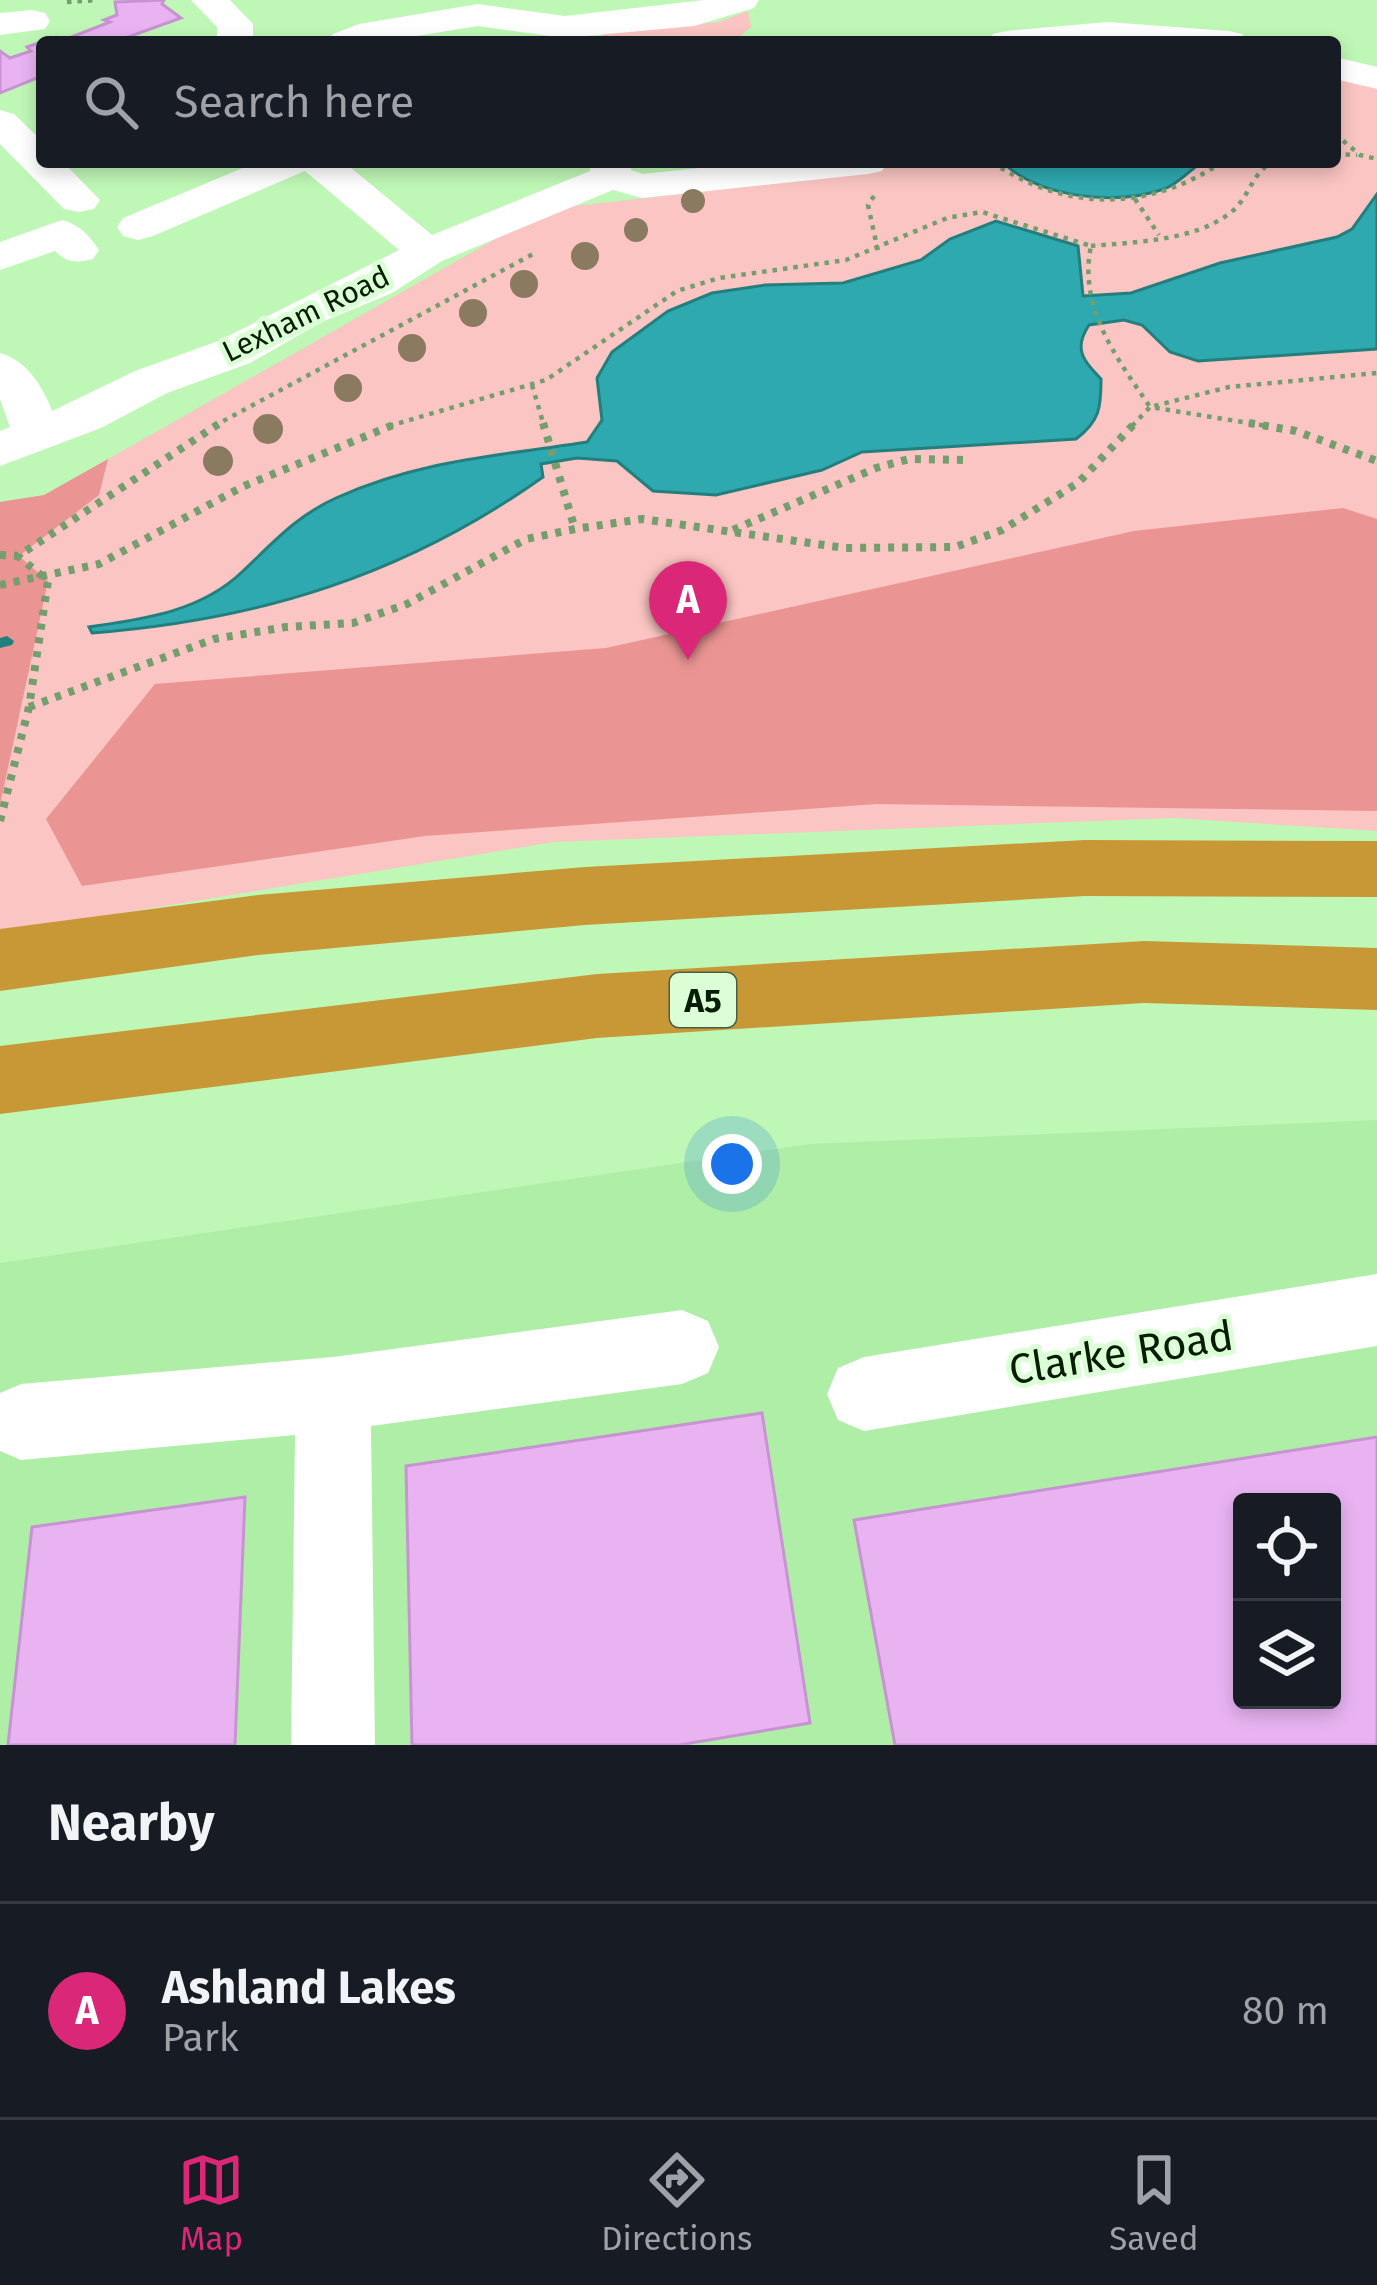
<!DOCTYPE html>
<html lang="en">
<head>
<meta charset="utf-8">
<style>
	:root { --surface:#171b24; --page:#20242c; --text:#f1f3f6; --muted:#9ea1a6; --line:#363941; --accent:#db2777 }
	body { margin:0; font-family:"Fira Sans",sans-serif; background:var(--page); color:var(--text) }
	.controls { position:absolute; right:36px; bottom:36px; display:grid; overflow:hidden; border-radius:12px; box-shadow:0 6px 18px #0003 }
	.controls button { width:108px; height:108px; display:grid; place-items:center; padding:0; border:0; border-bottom:3px solid var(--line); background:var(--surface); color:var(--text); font:60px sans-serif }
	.you { position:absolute; left:732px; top:1164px; width:42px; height:42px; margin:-30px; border:9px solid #fff; border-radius:50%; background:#1a73e8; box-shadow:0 0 0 18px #1a73e833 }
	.badge { display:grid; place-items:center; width:78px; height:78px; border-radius:50%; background:var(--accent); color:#fff; font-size:39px; font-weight:700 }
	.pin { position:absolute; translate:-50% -99px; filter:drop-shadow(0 3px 6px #0008) }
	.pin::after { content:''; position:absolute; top:63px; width:42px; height:36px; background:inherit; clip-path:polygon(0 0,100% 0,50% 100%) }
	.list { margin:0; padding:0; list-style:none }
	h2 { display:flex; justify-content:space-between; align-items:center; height:156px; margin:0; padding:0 48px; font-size:51px }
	h2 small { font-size:39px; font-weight:400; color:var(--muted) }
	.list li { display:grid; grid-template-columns:78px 1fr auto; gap:36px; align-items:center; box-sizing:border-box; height:216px; padding:0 48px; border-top:3px solid var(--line) }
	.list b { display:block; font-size:45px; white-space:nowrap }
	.list p { margin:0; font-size:39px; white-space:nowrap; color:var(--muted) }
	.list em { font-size:39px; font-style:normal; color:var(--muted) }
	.icon { flex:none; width:66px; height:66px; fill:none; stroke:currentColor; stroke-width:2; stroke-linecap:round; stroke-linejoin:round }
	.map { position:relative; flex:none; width:1377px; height:1745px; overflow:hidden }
	.search { position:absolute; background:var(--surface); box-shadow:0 6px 18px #0003; left:36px; right:36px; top:36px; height:132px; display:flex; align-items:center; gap:30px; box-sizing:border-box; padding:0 42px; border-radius:12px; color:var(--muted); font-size:45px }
	.sheet { height:372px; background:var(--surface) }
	nav { display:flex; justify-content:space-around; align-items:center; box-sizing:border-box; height:168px; border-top:3px solid var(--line); background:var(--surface); font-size:33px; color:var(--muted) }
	nav a { display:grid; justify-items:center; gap:6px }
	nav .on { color:var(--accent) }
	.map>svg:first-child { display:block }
</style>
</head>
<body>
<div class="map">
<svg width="1377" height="1745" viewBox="0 0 1377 1745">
	<rect width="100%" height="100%" fill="#bff8b6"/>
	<path fill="#afeea6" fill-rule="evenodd" d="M1377,1120V1745H0V1263L810,1144ZM1242,1502H1332V1700H1242Z"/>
	<path fill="#fac5c2" d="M748,11L751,27L739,37L604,42L602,34L719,22Z
		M1335,78L1377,88V831L1174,818L554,842L0,933V502L45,495L548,209L869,173L897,162H1335Z"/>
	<path fill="#ea9593" d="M108,459L99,495L19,556L48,581L0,805V502L44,495Z
		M1343,508L1377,519V811L877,804L425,836L82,886L46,819L155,684L606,648L1134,531Z"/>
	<path fill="#2fa9b0" stroke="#237f7d" stroke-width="3" d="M1002,162H1202C1190,170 1177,185 1164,189C1115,206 1041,198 1002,162Z
		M1377,194V349L1198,361L1170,352L1142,325L1124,320L1089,325C1073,349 1083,360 1101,379C1101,407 1100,421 1076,439L862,452L822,470L716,495L653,491L617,461L577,458L541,464L543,477C405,575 260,620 92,633L89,627C143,619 200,612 242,572C273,543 296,516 336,498C420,460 498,456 587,442L602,420L597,378L612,352L668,311L712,293L765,285L843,283L921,260L950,239L996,221L1078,246L1083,296L1131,293L1220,263L1337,237L1352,229Z"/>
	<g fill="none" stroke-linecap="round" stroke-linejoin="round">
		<path fill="#237f7d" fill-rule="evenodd" d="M7,636L14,641L12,645L0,648V638Z"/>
	</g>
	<path fill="#e9b3f2" stroke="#c893d2" stroke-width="3" fill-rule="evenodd" d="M164,0L162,4L181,18L114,42H42V76L0,93V51L10,58L31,51L27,47L56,37L64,40L110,22L104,20L117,15L115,2Z
		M762,1413L810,1723L679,1745H412L406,1466Z
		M1377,1437V1745H895L854,1520ZM1242,1502H1332V1700H1242Z
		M245,1497L235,1745H8L32,1527Z"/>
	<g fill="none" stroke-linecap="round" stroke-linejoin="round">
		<path stroke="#749e6d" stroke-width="4.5" stroke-dasharray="4.5 6" stroke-linecap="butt" d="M67,2L98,0
			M1335,134L1360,155L1377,159
			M1335,154L1357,155
			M992,162C1065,212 1149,212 1222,162
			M874,196L868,205L878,251
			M1135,199L1159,235
			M1091,246C1135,242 1194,241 1230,213C1249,199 1251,174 1272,162
			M532,385L544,426
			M214,426L533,254
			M389,426L546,380L677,291L719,278L846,260L947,218L982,212L1091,246C1078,308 1117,358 1150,407L1229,387L1377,373
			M1132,426L1150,407L1267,426"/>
		<path stroke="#749e6d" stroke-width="8" stroke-dasharray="6 8" stroke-linecap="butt" d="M543,423L575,529
			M1249,423L1296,431L1377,461
			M733,530L876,468L909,459L964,460
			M0,555L18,556
			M0,585L99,564L244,486L398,423
			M29,707L214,639L286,627L353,623L407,604L526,539L575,529L642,519L845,548L955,547L1002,530L1078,483L1135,423
			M0,821L29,707L48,581L18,556L220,423"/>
		<path fill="#fff" fill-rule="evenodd" d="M191,0H230L253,24V42H217V27Z
			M704,0H759L754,8L694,26L565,38L478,26L379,42H328L333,34L359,24L478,4L565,16Z
			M32,10L45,13L50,21L45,29L0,35V13Z
			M1108,22L1229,31L1242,34L1247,42H988L993,34L1006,31Z
			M1335,57L1377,67V89L1335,79Z
			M0,110L14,114L42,141V162H63L100,200L94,209L79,212L64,209L0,144Z
			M257,162H344L432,235L590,171L591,162H631V170L643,174L754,162H888L882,171L868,174L642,198L613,190L442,261L392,293L322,322L250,363L167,393L101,428L0,466V431L10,427L0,399V353C26,360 43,386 52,411L135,371L218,341L399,250L305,171L153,236L138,240L123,236L117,227L123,218Z
			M62,220C80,225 89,235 99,250L93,259C77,263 67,263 55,251L0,270V242Z
			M1377,1274V1346L864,1431L838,1420L827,1394L838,1368L864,1357Z
			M682,1310L708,1321L719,1347L708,1373L682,1384L371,1426L375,1745H291L295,1435L21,1460L0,1451V1393L21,1384L333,1357Z"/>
		<path fill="#c99836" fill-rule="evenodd" d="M1085,840L1377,841V897L1085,896L585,925L258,955L0,991V929L258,895L585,867Z
			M1144,941L1377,948V1010L1144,1003L597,1038L0,1114V1046L597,974Z"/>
	</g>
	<g fill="#8a7a60">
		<circle cx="693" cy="201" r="12"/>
		<circle cx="636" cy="230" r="12"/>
		<circle cx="585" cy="256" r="14"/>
		<circle cx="524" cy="284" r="14"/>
		<circle cx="473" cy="313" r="14"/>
		<circle cx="412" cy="348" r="14"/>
		<circle cx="348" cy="388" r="14"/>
		<circle cx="268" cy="429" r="15"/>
		<circle cx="218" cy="461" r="15"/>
	</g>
	<g text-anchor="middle" stroke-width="10" stroke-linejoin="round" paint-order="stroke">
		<g font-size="30" fill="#071d05" stroke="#dcfed7">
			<text transform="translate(306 314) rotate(-26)" y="10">Lexham Road</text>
		</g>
		<rect fill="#dcfed7" stroke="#476044" stroke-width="3" x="670" y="973" width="66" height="54" rx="9"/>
		<g font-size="33" font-weight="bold" fill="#071d05">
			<text x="703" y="1012">A5</text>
		</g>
		<g font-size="42" fill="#071d05" stroke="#dcfed7">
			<text transform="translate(1121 1352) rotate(-9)" y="15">Clarke Road</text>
		</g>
	</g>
</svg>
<div class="controls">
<button><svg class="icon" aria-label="locate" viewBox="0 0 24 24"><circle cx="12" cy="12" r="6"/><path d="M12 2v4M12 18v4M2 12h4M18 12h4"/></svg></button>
<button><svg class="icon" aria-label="layers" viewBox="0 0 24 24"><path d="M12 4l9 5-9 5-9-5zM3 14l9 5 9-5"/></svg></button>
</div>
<div class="you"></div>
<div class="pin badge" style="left:688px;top:660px">A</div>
<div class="search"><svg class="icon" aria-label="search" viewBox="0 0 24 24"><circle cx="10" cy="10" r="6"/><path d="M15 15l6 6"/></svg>Search here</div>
</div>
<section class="sheet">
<h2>Nearby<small></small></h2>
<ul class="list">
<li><span class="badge">A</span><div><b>Ashland Lakes</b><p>Park</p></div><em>80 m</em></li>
</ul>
</section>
<nav>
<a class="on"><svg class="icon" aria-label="map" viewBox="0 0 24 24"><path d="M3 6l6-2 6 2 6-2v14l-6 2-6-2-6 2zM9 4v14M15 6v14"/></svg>Map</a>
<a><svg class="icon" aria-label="directions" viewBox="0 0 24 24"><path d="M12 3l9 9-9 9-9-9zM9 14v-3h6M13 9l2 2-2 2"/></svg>Directions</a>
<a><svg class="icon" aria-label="saved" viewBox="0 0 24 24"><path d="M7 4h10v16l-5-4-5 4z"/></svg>Saved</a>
</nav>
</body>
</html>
